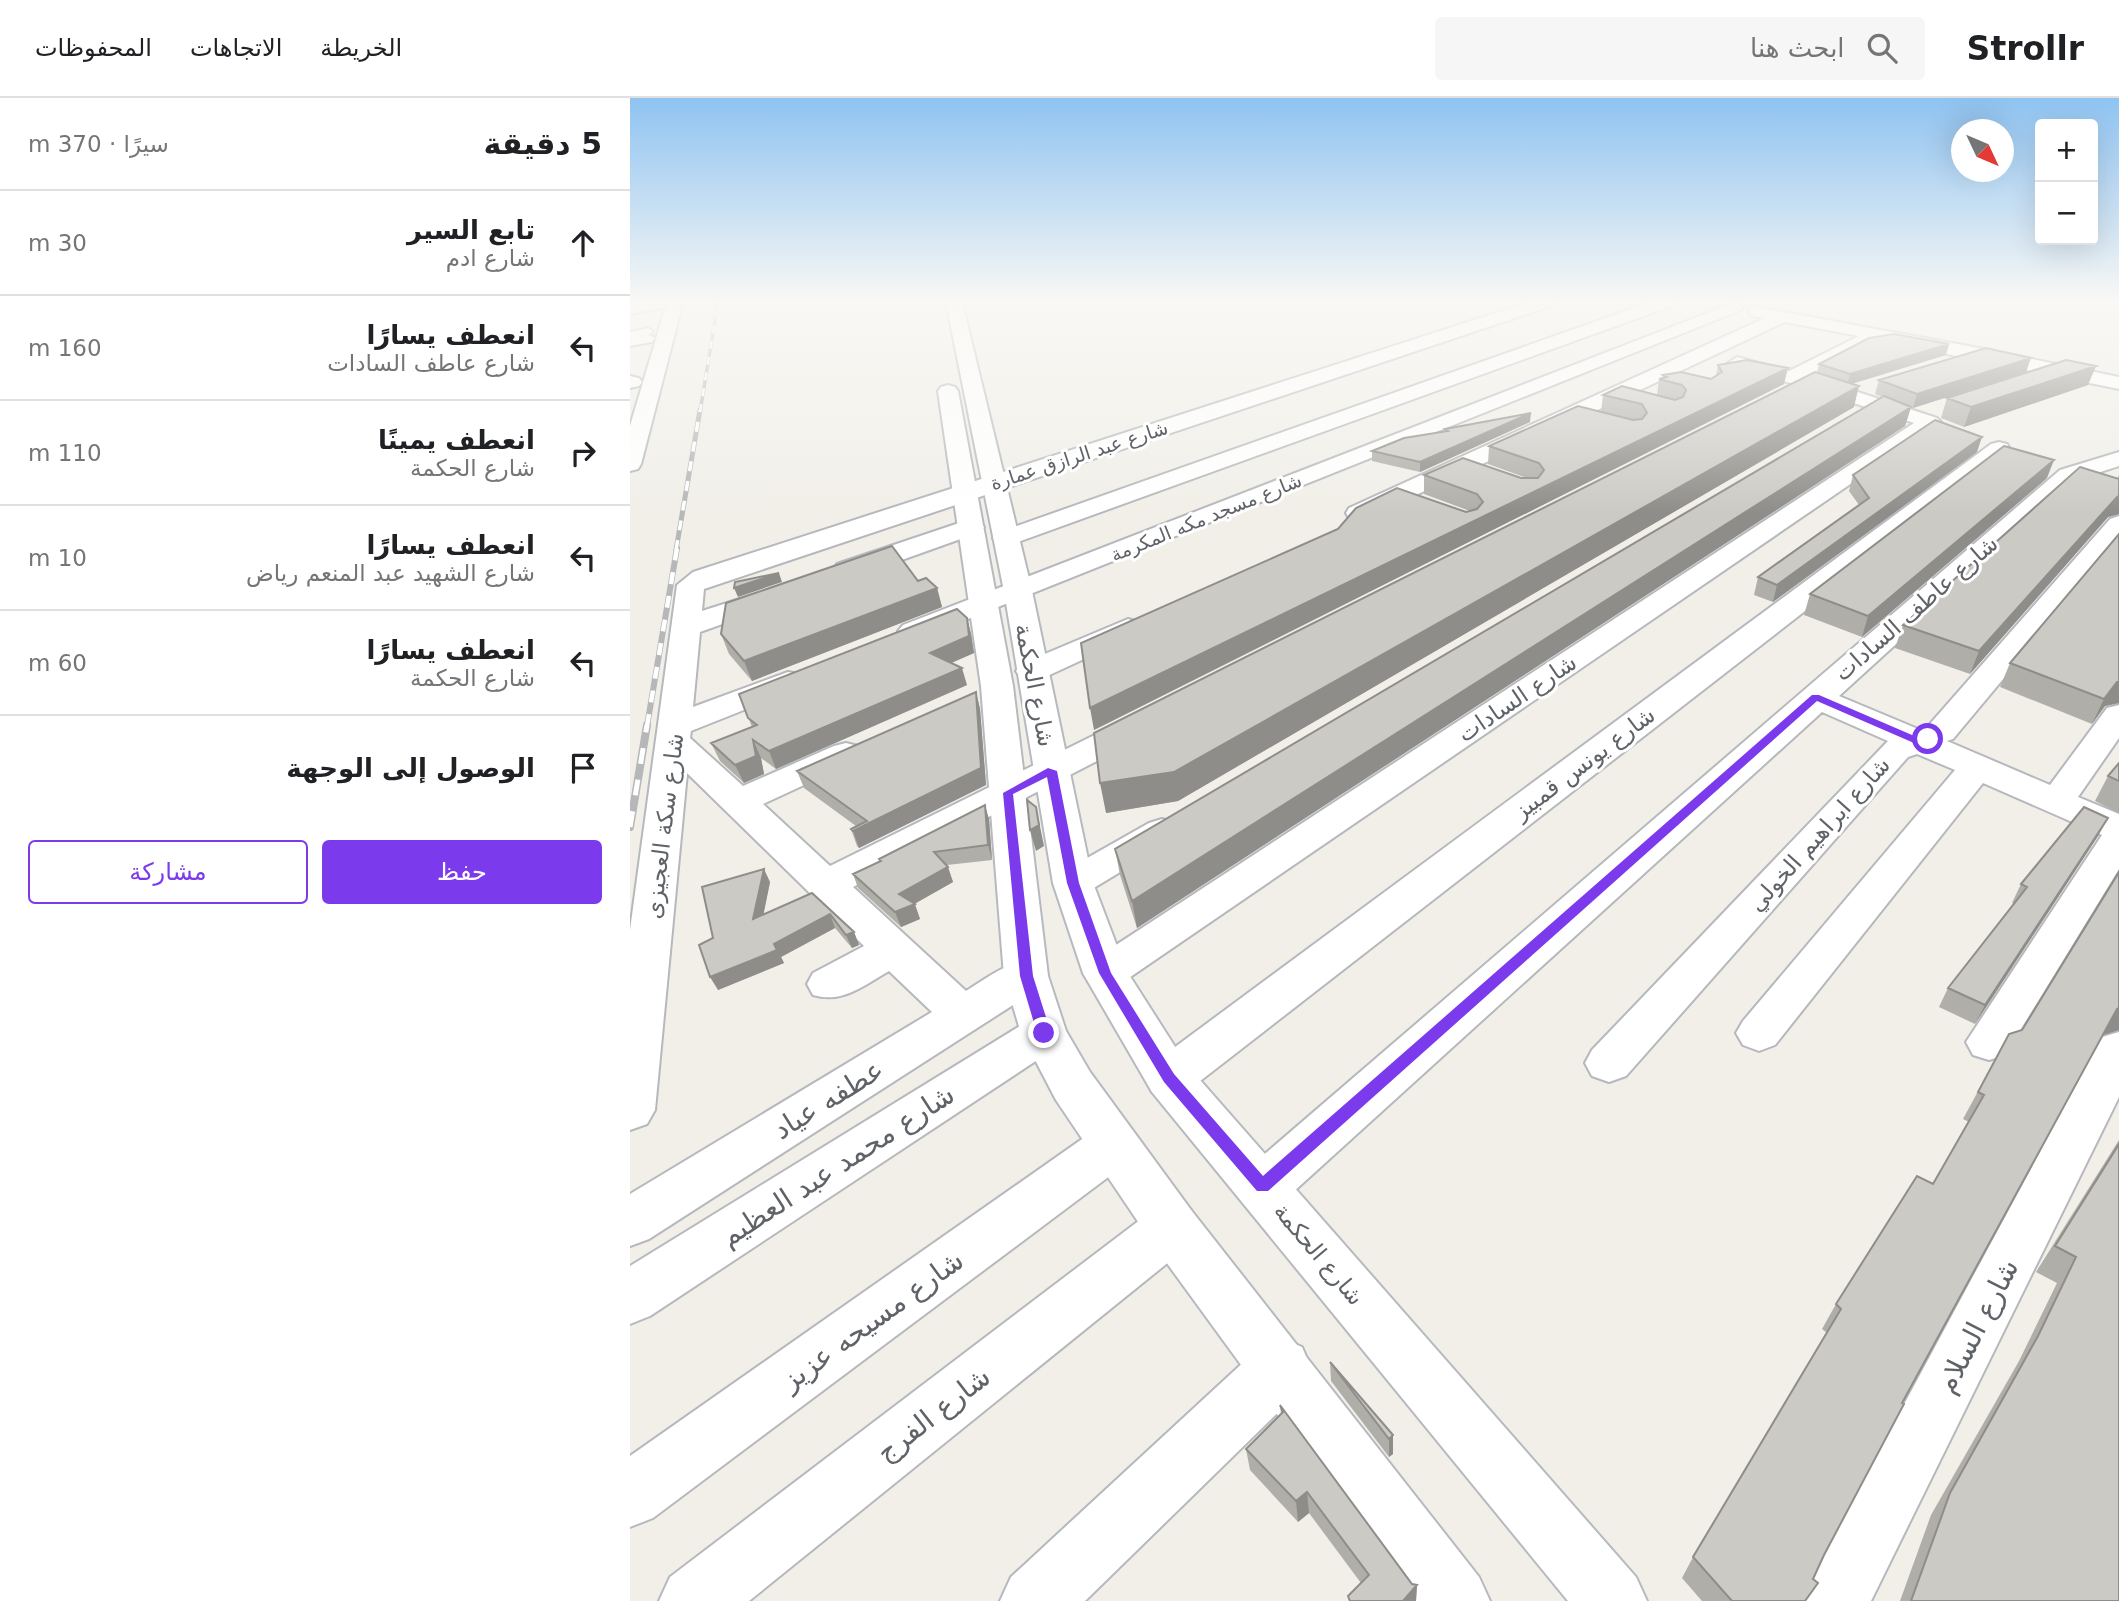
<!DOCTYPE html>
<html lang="ar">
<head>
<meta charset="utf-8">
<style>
	:root { --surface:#fff; --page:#f6f6f6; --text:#202124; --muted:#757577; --line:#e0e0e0; --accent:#7c3aed }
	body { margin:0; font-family:"DejaVu Sans",Vazirmatn,sans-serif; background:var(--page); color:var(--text); direction:rtl }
	.controls { position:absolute; right:21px; top:21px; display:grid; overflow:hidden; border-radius:7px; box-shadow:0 7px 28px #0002 }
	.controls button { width:63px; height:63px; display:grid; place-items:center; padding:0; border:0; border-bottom:2px solid var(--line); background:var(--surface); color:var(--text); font:35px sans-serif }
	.compass { position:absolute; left:1321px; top:21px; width:63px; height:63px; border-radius:50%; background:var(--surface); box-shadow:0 7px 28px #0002; rotate:134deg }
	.stop { position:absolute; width:21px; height:21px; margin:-16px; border:5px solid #7c3aed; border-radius:50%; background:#fff }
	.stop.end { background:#7c3aed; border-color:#fff; box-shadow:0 2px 7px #0008 }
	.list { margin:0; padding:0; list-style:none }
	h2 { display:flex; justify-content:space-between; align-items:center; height:91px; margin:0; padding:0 28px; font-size:30px }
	h2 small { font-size:23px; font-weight:400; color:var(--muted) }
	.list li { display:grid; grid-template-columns:46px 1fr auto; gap:21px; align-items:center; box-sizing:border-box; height:105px; padding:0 28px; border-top:2px solid var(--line) }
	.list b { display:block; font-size:26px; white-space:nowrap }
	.list p { margin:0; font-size:23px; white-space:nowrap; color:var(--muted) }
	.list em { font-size:23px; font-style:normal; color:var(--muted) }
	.actions { display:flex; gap:14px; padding:21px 28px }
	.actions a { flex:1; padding:16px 0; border:2px solid var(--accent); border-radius:7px; text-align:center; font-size:24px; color:var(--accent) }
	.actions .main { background:var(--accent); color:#fff }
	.icon { flex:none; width:38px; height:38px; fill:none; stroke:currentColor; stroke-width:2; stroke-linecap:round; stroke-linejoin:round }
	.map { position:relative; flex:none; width:1489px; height:1503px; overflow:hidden; direction:ltr }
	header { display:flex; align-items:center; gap:42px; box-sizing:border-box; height:98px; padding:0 35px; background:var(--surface); border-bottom:2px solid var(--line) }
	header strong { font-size:33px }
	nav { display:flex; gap:38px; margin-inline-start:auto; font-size:24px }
	.search { width:490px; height:63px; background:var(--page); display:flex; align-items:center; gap:18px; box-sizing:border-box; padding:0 24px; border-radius:7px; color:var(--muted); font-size:26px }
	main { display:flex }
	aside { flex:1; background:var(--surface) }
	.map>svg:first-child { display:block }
</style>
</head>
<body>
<header>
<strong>Strollr</strong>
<div class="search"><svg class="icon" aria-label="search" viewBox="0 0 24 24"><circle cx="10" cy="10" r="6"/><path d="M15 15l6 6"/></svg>ابحث هنا</div>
<nav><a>الخريطة</a><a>الاتجاهات</a><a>المحفوظات</a></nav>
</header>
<main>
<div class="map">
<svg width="1489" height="1503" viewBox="0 0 1489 1503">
	<rect width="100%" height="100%" fill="#f1efe8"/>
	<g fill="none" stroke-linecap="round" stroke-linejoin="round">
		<g stroke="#b5b8bc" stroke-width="3">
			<path id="lane" d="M18,230L23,233L22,235L0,240V234Z"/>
		</g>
		<g stroke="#b5b8bc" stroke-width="4">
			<path id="street" d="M9,204H35L36,206L34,209L0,216V206Z
				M900,204H926L924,207L74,491L72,513L144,490L154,492L158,498L154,504L70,534L63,609L158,574L169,576L174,583L169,590L61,633L60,640L113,688L204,648L216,645L228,648L233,655L228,662L133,706L200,768L499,620L511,617L523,620L528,627L523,634L223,789L336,893C361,878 382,858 411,867L418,878L411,889L19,1141L0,1148V1096L302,914L259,873C234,887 213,906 183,897L177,886L183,875L234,848L57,675L25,1012L17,1026L0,1032V832L47,487L63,474Z
				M1021,204H1046L1044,207L385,445L376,448L367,445L363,440L367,435Z
				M1106,204L1113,209L1111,212L293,539L283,542L273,539L268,533L273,527Z
				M1127,209L1349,250L1489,279V291L1248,242L1179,278L1307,320L1311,324L490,886L475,891L460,886L453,875L460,864L1284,325L1172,288L1100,269L1098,265L1107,259L1159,273L1229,238L1155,224L737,420L728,422L719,420L716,415L719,410L1135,220L1121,218L1119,214L1121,210Z
				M16,235L25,240L22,244L0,248V238Z
				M0,278L9,280L12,284L9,288L0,290Z
				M1369,344L1377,346L1380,351L1377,356L556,994L539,999L522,994L515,980L522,966L1361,346Z
				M1489,354V368L1446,382L1209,598L1288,631L1299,627L1480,421L1489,418V442L1323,641L1317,643L1420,687L1477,610L1489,607V640L1448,699L1489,716V771L1375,957L1359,962L1343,957L1336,944L1472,737L1353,685L1145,947L1129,953L1113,947L1106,935L1113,923L1325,672L1287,656L1278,659L996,978L979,984L962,978L955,965L962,952L1258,643L1192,614L651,1105L633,1112L615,1105L607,1089L615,1073L1430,372Z
				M341,421L350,424L354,429L350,434L227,478L217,480L207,478L203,472L207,466Z
				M498,521L508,524L513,530L508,536L413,580L402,582L391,580L386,573L391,566Z
				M532,721L545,725L551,733L545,741L457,794L443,798L429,794L423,785L429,776L519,725Z
				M414,917L430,923L437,935L430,947L20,1218L0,1226V1168L398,923Z
				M1489,934V999L1241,1503H1170L1181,1479L1472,939Z
				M483,1026L501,1032L508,1047L501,1062L23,1420L0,1429V1358L465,1032Z
				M542,1105L561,1112L569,1129L561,1146L119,1503H29L40,1479L523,1112Z
				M651,1240L672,1249L681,1270L672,1291L455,1503H370L381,1479L630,1249Z"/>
		</g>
		<g stroke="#b6babf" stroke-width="4">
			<path id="secondary" d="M37,204H53L11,366L8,371L0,373V328Z
				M316,204H332L402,493L463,785L496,872L556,966L1006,1479L1017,1503H938L522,994L453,875L423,785L374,493Z
				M318,287L325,289L328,293L383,588L418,878L436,933L460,974L561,1112L849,1479L860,1503H783L523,1146L426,1002L391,935L374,878L351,588L308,293L311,289Z"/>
		</g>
		<use href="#lane" fill="#fff" fill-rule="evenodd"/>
		<use href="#street" fill="#fff" fill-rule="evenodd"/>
		<use href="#secondary" fill="#fff" fill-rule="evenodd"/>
		<g stroke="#b6b7b8" stroke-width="3.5">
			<path id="rail-far3" d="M70,314L88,204"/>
		</g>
		<g stroke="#b6b7b8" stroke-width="5">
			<path id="rail-far2" d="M46,452L70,312"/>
		</g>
		<g stroke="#b6b7b8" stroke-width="6">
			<path id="rail-far1" d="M17,628L47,450"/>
		</g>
		<g stroke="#b6b7b8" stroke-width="8">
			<path id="rail" d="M0,729L17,627"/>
		</g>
		<use href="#rail-far3" stroke="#fff" stroke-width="2.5" stroke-dasharray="8" stroke-linecap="butt"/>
		<use href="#rail-far2" stroke="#fff" stroke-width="3.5" stroke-dasharray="10" stroke-linecap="butt"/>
		<use href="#rail-far1" stroke="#fff" stroke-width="4.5" stroke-dasharray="12" stroke-linecap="butt"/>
		<use href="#rail" stroke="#fff" stroke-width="5" stroke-dasharray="16" stroke-linecap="butt"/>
	</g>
	<path fill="#afaea9" d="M1316,257L1222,286L1224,309L548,703L476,715L1187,274L1189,266Z
		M1088,267L1154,286L464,632L836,414L840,413L794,396V377L897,380L858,366L859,348L971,313L973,297H1027L1029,281L1032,280L1033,277L1081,281L1086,278Z
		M1396,274L1283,310L1281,309L1275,328L507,830L490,777L485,751L1252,299L1245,296L1249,282Z
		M1458,287L1334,329L1311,320L1317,300Z
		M900,324L790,374L742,363V353L815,333V331Z
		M1347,354L1143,504L1124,497L1128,479L1229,407L1219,393L1223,377Z
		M1489,377V416L1478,419L1340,576L1265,550L1273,527L1487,381Z
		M1417,380L1232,539L1174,517L1180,496Z
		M1489,436V605L1475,608L1462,626L1370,589L1380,565Z
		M288,483L307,490L312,509L122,583L99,556L91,536Z
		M337,520L341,536L344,555L321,565L337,587L146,671L131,660L134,676L114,685L90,663L81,645L122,629L109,596Z
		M346,594L350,611L356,687L229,750L227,748L221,731L226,728L174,690L167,673Z
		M1489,665V715L1465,703L1478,678Z
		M359,721L362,762L317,767L323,784L284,806L290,821L271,829L228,790L223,776L250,764L249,761Z
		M1468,738L1345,926L1309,909L1318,890L1384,806L1382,805L1391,786Z
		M140,784L133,817L182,795L224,834L229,847L222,850L205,830L151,859L154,865L88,892L83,840Z
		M1489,932L1472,937L1272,1305L1194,1457L1183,1481L1175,1503H1072L1052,1480L1063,1459L1197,1235L1192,1231L1206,1206L1303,1086L1339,1024L1333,1021L1379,936Z
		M1489,1042V1503H1270L1301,1417L1389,1263L1427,1185L1406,1174Z
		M700,1264L763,1337V1356L759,1359L701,1283Z
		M650,1307L782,1486L787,1487L786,1503H719L718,1498L731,1485L679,1415L668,1424L620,1372L616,1351L651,1316Z"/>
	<path fill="#8f8d8a" d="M1319,246L1316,257L1217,287L1220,276Z
		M1401,260L1396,274L1283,310L1287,296Z
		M1466,268L1458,287L1334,329L1341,309Z
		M1158,270L1154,286L464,632L460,610Z
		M1229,288L1224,309L548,703L476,715L470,685Z
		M1281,309L1275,328L507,830L502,803Z
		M901,315L900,324L790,374V364Z
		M1352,339L1347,354L1143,504L1147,487Z
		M1424,362L1417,380L1232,539L1238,518Z
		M1489,398V416L1478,419L1340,576L1349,553L1487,399Z
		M149,475L152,484L108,499L104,490Z
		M307,490L312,509L122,583L114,563Z
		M337,520L341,536L344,555L305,572L300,555Z
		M332,570L337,587L146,671L139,653Z
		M1487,584H1489V605L1475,608L1462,626L1474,601Z
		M346,594L350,611L356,687L229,750L223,733L351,670Z
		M123,642L131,660L134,676L114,685L105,667Z
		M355,707L359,721L362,762L358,747Z
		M406,709L414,748L406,753L400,732Z
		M1478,720L1468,738L1345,926L1355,907Z
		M318,769L323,784L279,809L285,806L290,821L271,829L265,814L269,796Z
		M134,771L140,784L130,834L123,821Z
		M200,816L205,830L151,859L154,865L88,892L80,879Z
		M224,834L229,847L222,850L216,837Z
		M1489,910V932L1470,938L1487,911Z
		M763,1337V1356L759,1359V1341Z
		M677,1394L679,1415L668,1424L666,1403Z
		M787,1487L786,1503H773Z"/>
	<path fill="#cccac5" stroke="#8f8d8a" stroke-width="2" d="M1264,236L1319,246L1220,276L1189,266L1239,240Z
		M1356,250L1401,260L1287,296L1249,282Z
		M1117,262L1158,270L460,610L451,545L708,431L726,410L767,390L836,414L847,411L853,404L847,396L794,377L833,360L891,380H908L914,372L909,365L859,348L948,308L1003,322L1012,321L1017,315L1012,306L973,297L992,288L1045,302L1053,299L1056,292L1052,287L1029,281L1037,279L1033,277L1051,274L1081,281L1092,274L1088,267Z
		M1436,262L1466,268L1341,309L1317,300Z
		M1185,274L1229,288L544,674L470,685L464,635Z
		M1254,298L1281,309L502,803L485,751Z
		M901,315L790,364L742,353L774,340L818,333L815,331Z
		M1305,322L1352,339L1147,487L1128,479L1239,400L1223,377Z
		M1374,348L1424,362L1238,518L1180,496Z
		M1450,369L1489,381V398L1487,399L1349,553L1273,527Z
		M1489,436V584H1487L1474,601L1380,565Z
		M262,448L288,483L296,480L307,490L114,563L91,536L96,505Z
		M149,475L104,490L105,484Z
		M327,511L337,520L339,538L300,555L332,570L139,653L123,642L126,658L105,667L81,645L127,627L118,620L109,596Z
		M346,594L351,670L223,733L221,731L237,723L167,673Z
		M1489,665V683L1478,678Z
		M397,702L406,709L409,727L400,732Z
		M355,707L358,747L304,754L318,769L269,796L285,806L265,814L223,776L251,763L249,761Z
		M1454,709L1478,720L1355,907L1318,890L1397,789L1391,786Z
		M134,771L123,821L182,795L224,834L216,837L200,816L144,846L147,852L80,879L69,847L83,840L72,789Z
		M1489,774V910L1487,911L1272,1305L1274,1306L1194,1457L1183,1481L1188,1485L1175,1503H1102L1063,1459L1211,1211L1206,1206L1287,1078L1303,1086L1354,997L1348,994L1379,936L1392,932Z
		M1489,1046V1503H1281L1320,1395L1408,1238L1446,1159L1425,1148Z
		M700,1264L763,1337L759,1341Z
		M650,1307L782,1486L787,1487L773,1503H720L718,1498L739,1477L677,1394L666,1403L616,1351L653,1314Z"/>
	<linearGradient id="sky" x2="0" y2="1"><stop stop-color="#8fc3f1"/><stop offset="0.49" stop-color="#f9f8f5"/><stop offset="1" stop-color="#f9f8f5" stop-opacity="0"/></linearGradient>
	<rect width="1489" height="415" fill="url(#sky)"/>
	<path fill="#7c3aed" d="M1182,597H1189L1289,640L1298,638L1304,641L1284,645L1187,603L638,1093H627L534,984L469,875L437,785L417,679L383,696L403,878L421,935L414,941L407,935L390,878L373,695L418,670L427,673L449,785L481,875L544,976L633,1078Z"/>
	<g text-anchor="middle" stroke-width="6" stroke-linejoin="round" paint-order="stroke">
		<g font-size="19" fill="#5f6368" stroke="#fff">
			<text transform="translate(449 357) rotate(-18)" y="7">شارع عبد الرازق عمارة</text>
			<text transform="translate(576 419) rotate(-22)" y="7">شارع مسجد مكه المكرمة</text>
		</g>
		<g font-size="23" fill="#5f6368" stroke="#fff">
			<text transform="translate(1286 510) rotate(-41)" y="8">شارع عاطف السادات</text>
			<text transform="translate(405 587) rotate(79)" y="8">شارع الحكمة</text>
			<text transform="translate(887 600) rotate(-34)" y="8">شارع السادات</text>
			<text transform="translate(954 665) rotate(-37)" y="8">شارع يونس قمبيز</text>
			<text transform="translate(34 728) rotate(-83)" y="8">شارع سكة العجيزى</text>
			<text transform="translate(1189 736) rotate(-48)" y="8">شارع ابراهيم الخولي</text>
			<text transform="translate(689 1156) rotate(50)" y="8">شارع الحكمة</text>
		</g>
		<g font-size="28" fill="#5f6368" stroke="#fff">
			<text transform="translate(198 1001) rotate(-32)" y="10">عطفه عياد</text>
			<text transform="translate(207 1067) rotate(-33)" y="10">شارع محمد عبد العظيم</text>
			<text transform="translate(242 1222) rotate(-36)" y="10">شارع مسيحه عزيز</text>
			<text transform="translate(1347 1228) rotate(-63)" y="10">شارع السلام</text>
			<text transform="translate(303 1316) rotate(-38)" y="10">شارع الفرج</text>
		</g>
	</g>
</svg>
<div class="controls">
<button>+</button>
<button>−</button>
</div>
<svg class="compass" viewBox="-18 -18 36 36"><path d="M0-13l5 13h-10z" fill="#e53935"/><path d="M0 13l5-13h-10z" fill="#757577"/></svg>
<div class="stop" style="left:1298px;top:641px"></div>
<div class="stop end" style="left:414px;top:935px"></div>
</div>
<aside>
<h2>5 دقيقة<small>سيرًا · 370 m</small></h2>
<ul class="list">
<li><svg class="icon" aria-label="ahead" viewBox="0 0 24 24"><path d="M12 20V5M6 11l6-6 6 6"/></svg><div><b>تابع السير</b><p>شارع ادم</p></div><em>30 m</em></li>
<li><svg class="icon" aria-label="left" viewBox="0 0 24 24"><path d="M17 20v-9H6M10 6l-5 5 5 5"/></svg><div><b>انعطف يسارًا</b><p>شارع عاطف السادات</p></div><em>160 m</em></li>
<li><svg class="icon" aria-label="right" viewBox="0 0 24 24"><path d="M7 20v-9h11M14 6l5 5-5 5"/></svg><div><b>انعطف يمينًا</b><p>شارع الحكمة</p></div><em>110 m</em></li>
<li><svg class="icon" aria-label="left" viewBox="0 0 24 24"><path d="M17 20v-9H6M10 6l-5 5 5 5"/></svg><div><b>انعطف يسارًا</b><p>شارع الشهيد عبد المنعم رياض</p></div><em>10 m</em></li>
<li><svg class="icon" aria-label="left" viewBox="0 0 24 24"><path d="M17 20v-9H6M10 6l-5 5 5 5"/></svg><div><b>انعطف يسارًا</b><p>شارع الحكمة</p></div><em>60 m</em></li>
<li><svg class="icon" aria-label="arrive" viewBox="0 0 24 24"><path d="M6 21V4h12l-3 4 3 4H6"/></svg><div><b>الوصول إلى الوجهة</b></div></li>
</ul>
<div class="actions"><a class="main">حفظ</a><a>مشاركة</a></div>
</aside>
</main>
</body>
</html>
